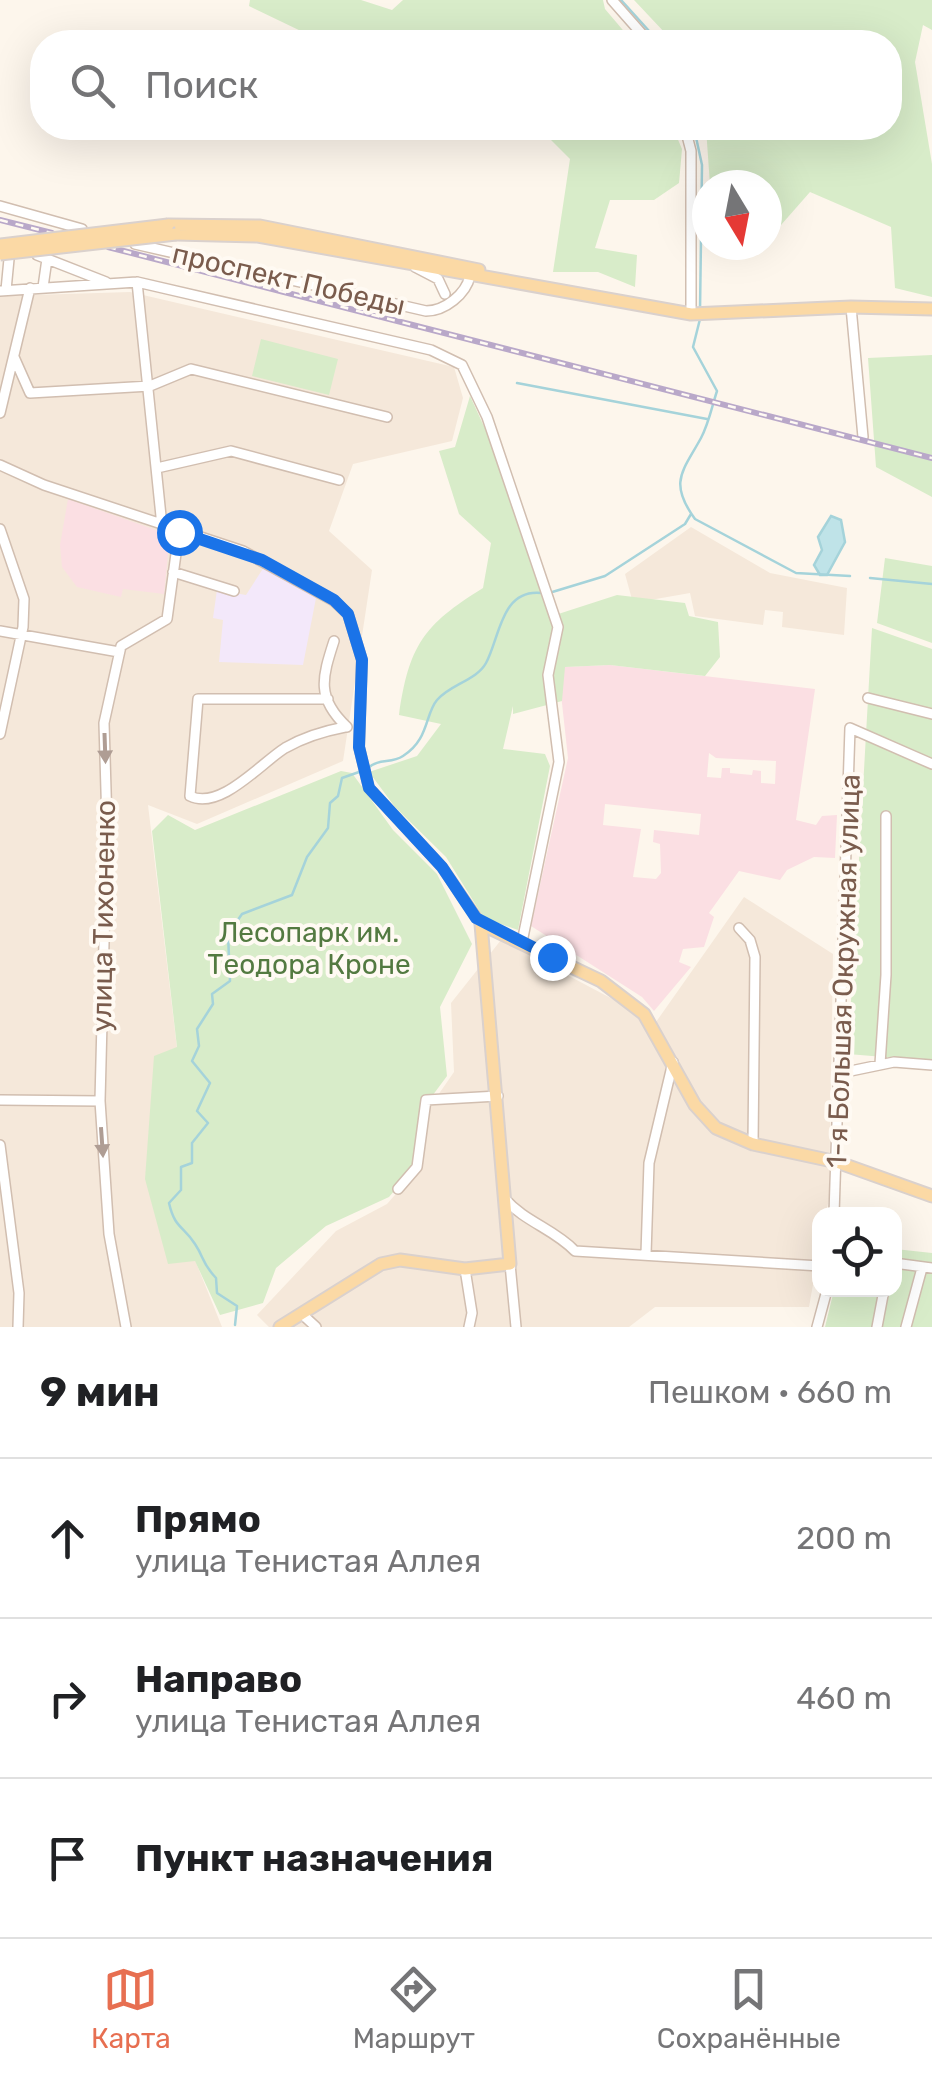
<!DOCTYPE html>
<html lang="ru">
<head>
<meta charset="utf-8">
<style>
	:root { --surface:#fff; --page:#f6f6f6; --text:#202124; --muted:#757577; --line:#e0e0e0; --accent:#e76f51 }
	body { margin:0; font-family:Rubik,sans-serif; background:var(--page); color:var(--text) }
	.controls { position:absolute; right:30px; bottom:30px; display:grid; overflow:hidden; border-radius:20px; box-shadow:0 10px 40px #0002 }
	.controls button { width:90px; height:90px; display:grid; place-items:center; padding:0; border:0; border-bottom:2px solid var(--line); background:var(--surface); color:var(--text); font:50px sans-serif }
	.compass { position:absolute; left:692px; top:170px; width:90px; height:90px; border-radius:50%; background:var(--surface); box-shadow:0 10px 40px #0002; rotate:170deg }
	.stop { position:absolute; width:30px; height:30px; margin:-22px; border:8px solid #1a73e8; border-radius:50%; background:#fff }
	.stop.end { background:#1a73e8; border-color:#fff; box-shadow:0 2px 10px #0008 }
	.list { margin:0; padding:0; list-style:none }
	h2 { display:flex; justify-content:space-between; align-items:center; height:130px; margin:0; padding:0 40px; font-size:42px }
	h2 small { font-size:32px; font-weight:400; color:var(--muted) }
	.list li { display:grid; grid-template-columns:65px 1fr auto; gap:30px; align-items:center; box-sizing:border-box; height:160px; padding:0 40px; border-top:2px solid var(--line) }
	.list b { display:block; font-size:38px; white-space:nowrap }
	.list p { margin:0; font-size:32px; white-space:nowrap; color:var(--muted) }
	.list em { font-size:32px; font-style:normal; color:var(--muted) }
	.icon { flex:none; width:55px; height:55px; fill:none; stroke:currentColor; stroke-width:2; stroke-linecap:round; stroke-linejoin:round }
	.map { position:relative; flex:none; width:932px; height:1327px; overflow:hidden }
	.search { position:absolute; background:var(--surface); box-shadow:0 10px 40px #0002; left:30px; right:30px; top:30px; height:110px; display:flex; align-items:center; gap:25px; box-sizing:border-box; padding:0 35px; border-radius:40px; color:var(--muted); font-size:38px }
	.sheet { height:610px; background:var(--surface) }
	nav { display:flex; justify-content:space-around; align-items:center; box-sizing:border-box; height:140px; border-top:2px solid var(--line); background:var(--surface); font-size:28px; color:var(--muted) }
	nav a { display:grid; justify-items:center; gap:5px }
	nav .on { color:var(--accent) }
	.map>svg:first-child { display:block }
</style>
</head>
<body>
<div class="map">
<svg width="932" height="1327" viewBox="0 0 932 1327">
	<rect width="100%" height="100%" fill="#fdf6ec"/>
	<path fill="#f5e8da" d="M130,292L454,367L463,398L452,441L353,464L329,531L372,570L343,761L197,824L148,805L177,1048L195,1260L222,1327H0V296Z
		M691,527L770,573L847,588L844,635L782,627L783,612L765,610L763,625L695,616L690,593L633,603L625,574Z
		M744,897L833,954L829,1198L826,1214H820L819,1251L809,1307H655L629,1327H269L257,1315L336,1231L387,1204L422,1164L427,1111L454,1072L451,1003L501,940L656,1022Z"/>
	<path fill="#f3e8fa" d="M264,567L316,598L303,665L219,662L223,620L213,618L217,590L246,595Z"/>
	<path fill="#fbdfe3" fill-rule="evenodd" d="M68,499L170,535L164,594L123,589L121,597L77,587L62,567L60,545Z
		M610,665L815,689L796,820L816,825L822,816L837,815L835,858L814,857L787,870L780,880L739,871L709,913L714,917L704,947L683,949L679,962L691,967L654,1011L642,997L531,926L568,758L560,685L564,667ZM709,753L716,758L776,761L775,784L761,783V771L753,770L752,775L730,773V768H722L721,778L707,777ZM605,804L701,814L699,835L654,830L653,842L660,844L661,873L656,879L633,877L641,829L603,825Z"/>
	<path fill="#d8ecc9" d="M250,0H361L392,10L403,0H603L605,9L633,42H310L305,33L249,6Z
		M634,0H932V30L923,25L915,62L932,164V297L895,288L891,227L810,192L781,225H767V185H710L706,128H890V42H669L666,34Z
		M539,128H673L682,149L679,183L654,200H610L595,248L637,255L635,287L598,272H553L570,159Z
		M261,339L338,359L329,395L252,376Z
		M932,355V497L876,467L868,358Z
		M470,396L488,435L549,617L617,595L685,603L689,616L718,622L720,657L705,676L610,665L565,667L562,701L513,714V706L503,749L545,754L550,766L518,930L484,918L446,857L395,807L369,772L417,756L441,724L399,715C409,646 423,625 483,588L491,543L459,514L439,451L455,447Z
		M885,558L932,566V643L877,623Z
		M872,628L932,649V1061L848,1054Z
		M341,771L352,773L393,830L437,874L472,944L440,1007L447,1076L421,1111L417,1164L389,1197L326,1226L276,1268L263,1303L220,1315L195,1261L168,1264L145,1179L154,1056L177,1047L152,831L168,815L195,830Z
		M895,1249L932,1253V1327H825L834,1290H894Z"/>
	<path fill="#bfe3e8" stroke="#a5d3da" stroke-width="2.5" d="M831,516L841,520L845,542L827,575H820L814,565L822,550L818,537Z"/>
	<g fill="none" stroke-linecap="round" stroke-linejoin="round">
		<path stroke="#a5d3da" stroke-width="2.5" d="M621,0L659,42
			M694,128L702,165L700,311
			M700,319L693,347L717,391C712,406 709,423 701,438C683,471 668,482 695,519L796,573L850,576
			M517,383L707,419
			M870,578L932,584
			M549,593L605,576L685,524L691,514
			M368,768C379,758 391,764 403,756C429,740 425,714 437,700C449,685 477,680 486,663C500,637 501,589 541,593
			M235,1325L237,1306L217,1293L216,1278C201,1262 205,1259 195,1244C183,1225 175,1229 169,1203L181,1190V1167L192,1163V1143L208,1123L197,1111L210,1083L192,1061L199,1046L197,1029L213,1004L212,994L230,981L228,934L242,914L292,895L307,857L328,828L330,803L338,796L342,778L359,772"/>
		<g stroke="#d1beb0" stroke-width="12">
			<path id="minor" d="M612,0L649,42
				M685,128L691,151V314
				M0,206L82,229
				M135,244L426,311C445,311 466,294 470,276
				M37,255L106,282
				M415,267L438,279L445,294
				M137,282L162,526
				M43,287L47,259
				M6,290L9,259
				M0,291L137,282L431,350L462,365L487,417L558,627L548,675L559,762L522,942
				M851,307L863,437
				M14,357L30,393L150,386L191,369L387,417
				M0,413L30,288
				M0,465L44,485L243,551L334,601L348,614L362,660L359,747L369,788L442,867L481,924
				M157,468L231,451L339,480
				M0,529L24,599L23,627L0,734
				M173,572L234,591
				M0,631L119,652
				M334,641C322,678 316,698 347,727
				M868,698L932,714
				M328,699H198L190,796C220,811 261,763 285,748C304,737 324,731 345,727
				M739,928L750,940L755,957L753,1144
				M880,1064L886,975V816
				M841,1073L894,1062L932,1065
				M0,1100L100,1101
				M0,1145L19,1293L18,1327
				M398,1189L417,1167L426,1100L498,1096
				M505,1199C525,1222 554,1229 575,1251L820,1266
				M834,1214L850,728L932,764
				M646,1254L649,1163L673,1062
				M894,1263L932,1268
				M510,1264L516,1327
				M465,1269L472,1313L469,1327
				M304,1316L316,1327
				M126,1327L109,1234L100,1101L107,824L104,723L121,646L167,619L179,532
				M817,1327L827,1290
				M877,1327L884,1290
				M906,1327L922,1268"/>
		</g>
		<g stroke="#dad1cd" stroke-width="15">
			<path id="major" d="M168,225L260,226L479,270
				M176,234L258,236L691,314L851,307L932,309
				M481,924L601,981L644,1014L695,1105L716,1128L753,1144L837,1162L932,1196
				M280,1327L381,1264L400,1260L465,1269L510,1264L481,924"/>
		</g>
		<use href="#minor" stroke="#fff" stroke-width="9"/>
		<use href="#major" stroke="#fbd9a5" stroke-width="11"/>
		<g stroke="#b9a8c9" stroke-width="6">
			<path id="rail" d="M0,220L52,233
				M108,247L932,458"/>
		</g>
		<use href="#rail" stroke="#fffaf3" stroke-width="2.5" stroke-dasharray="8" stroke-linecap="butt"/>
		<g stroke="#dad1cd" stroke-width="15" stroke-linecap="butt">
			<path id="major-bridge" d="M0,245L168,225
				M0,254L176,234"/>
		</g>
		<use href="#major-bridge" stroke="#fbd9a5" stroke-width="11"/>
	</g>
	<defs><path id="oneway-solid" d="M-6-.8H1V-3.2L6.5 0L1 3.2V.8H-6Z" transform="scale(2.5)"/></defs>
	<g fill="#af9d94">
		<use href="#oneway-solid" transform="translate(105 748) rotate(88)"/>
		<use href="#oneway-solid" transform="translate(102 1142) rotate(86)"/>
	</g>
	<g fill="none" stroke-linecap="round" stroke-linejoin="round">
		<path stroke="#1a73e8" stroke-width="12" d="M179,532L262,560L334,600L348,614L362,660L359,747L369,788L442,867L476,918L552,957"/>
	</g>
	<g text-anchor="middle" stroke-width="8" stroke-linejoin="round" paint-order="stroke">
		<g font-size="28" fill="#7a5c4d" stroke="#fffaf3">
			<text transform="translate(289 279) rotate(13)" y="10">проспект Победы</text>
			<text transform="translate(103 916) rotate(-89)" y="10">улица Тихоненко</text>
			<text transform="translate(843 971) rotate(-88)" y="10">1-я Большая Окружная улица</text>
		</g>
		<g font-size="28" fill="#537a41" stroke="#fffaf3">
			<text x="309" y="942">Лесопарк им.<tspan x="309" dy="32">Теодора Кроне</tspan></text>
		</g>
	</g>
</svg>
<div class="controls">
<button><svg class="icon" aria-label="locate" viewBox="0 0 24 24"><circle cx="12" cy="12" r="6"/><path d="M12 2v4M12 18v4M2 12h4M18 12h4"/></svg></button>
</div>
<svg class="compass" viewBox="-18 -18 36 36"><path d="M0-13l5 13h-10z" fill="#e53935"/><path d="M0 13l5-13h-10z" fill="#757577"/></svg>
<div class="stop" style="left:179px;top:532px"></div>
<div class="stop end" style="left:552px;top:957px"></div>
<div class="search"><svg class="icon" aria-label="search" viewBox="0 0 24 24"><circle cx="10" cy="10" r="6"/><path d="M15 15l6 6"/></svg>Поиск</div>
</div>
<section class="sheet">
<h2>9 мин<small>Пешком · 660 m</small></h2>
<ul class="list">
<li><svg class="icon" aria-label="ahead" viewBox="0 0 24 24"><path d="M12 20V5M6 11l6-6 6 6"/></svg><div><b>Прямо</b><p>улица Тенистая Аллея</p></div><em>200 m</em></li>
<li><svg class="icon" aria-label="right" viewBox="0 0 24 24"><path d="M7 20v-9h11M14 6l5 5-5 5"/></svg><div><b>Направо</b><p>улица Тенистая Аллея</p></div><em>460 m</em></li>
<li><svg class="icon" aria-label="arrive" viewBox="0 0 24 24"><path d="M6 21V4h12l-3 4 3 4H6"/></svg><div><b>Пункт назначения</b></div></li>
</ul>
</section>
<nav>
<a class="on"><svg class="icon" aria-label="map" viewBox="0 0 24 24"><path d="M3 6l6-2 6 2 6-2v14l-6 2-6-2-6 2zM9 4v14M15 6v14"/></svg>Карта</a>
<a><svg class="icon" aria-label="directions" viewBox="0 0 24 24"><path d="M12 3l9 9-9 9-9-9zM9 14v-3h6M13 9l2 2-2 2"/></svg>Маршрут</a>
<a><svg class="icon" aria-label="saved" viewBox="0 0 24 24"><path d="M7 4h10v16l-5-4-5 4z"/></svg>Сохранённые</a>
</nav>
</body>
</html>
